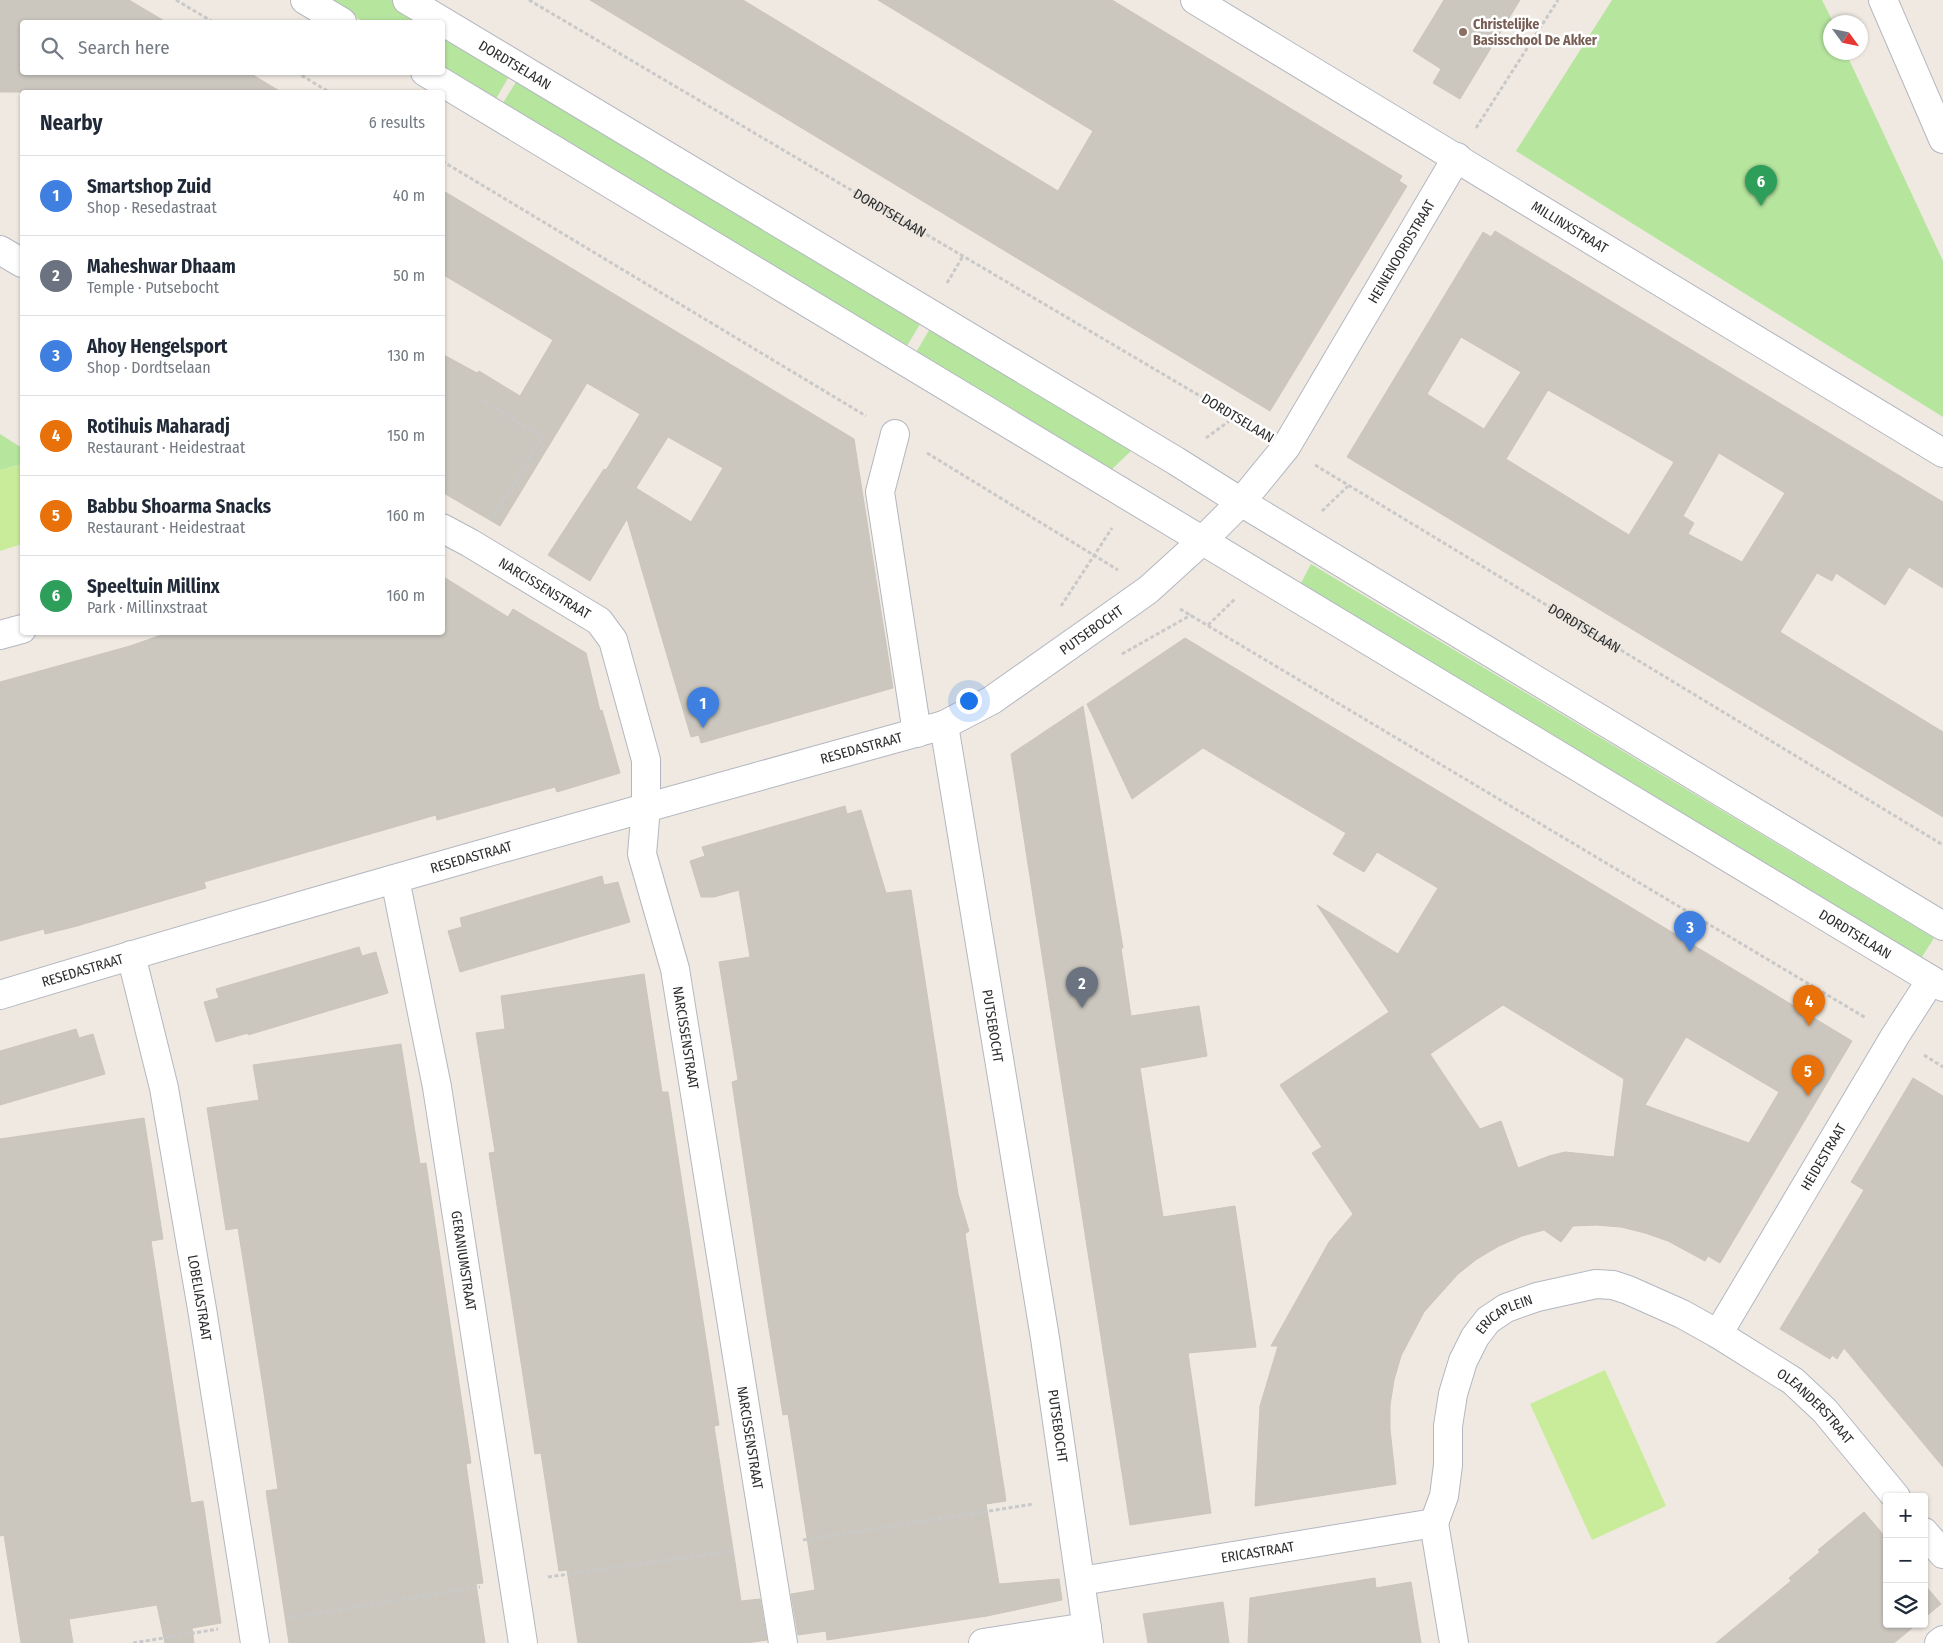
<!DOCTYPE html>
<html lang="en">
<head>
<meta charset="utf-8">
<style>
	:root { --surface:#fff; --page:#f6f6f7; --text:#1f2937; --muted:#747a83; --line:#e0e1e3; --accent:#4264fb }
	body { margin:0; font-family:"Fira Sans Condensed",sans-serif; background:var(--page); color:var(--text) }
	.controls { position:absolute; right:15px; bottom:15px; display:grid; overflow:hidden; border-radius:5px; box-shadow:0 1px 4px #0004 }
	.controls button { width:45px; height:45px; display:grid; place-items:center; padding:0; border:0; border-bottom:1px solid var(--line); background:var(--surface); color:var(--text); font:25px sans-serif }
	.compass { position:absolute; left:1823px; top:15px; width:45px; height:45px; border-radius:50%; background:var(--surface); box-shadow:0 1px 4px #0004; rotate:123deg }
	.you { position:absolute; left:968px; top:700px; width:18px; height:18px; margin:-12px; border:4px solid #fff; border-radius:50%; background:#1a73e8; box-shadow:0 0 0 8px #1a73e833 }
	.badge { display:grid; place-items:center; width:32px; height:32px; border-radius:50%; background:var(--accent); color:#fff; font-size:16px; font-weight:700 }
	.pin { position:absolute; translate:-50% -41px; filter:drop-shadow(0 1px 2px #0008) }
	.pin::after { content:''; position:absolute; top:26px; width:18px; height:15px; background:inherit; clip-path:polygon(0 0,100% 0,50% 100%) }
	.list { margin:0; padding:0; list-style:none }
	h2 { display:flex; justify-content:space-between; align-items:center; height:65px; margin:0; padding:0 20px; font-size:21px }
	h2 small { font-size:16px; font-weight:400; color:var(--muted) }
	.list li { display:grid; grid-template-columns:32px 1fr auto; gap:15px; align-items:center; box-sizing:border-box; height:80px; padding:0 20px; border-top:1px solid var(--line) }
	.list b { display:block; font-size:19px; white-space:nowrap }
	.list p { margin:0; font-size:16px; white-space:nowrap; color:var(--muted) }
	.list em { font-size:16px; font-style:normal; color:var(--muted) }
	.icon { flex:none; width:28px; height:28px; fill:none; stroke:currentColor; stroke-width:2; stroke-linecap:round; stroke-linejoin:round }
	.map { position:relative; flex:none; width:1943px; height:1643px; overflow:hidden }
	.search { position:absolute; background:var(--surface); box-shadow:0 1px 4px #0004; left:20px; top:20px; width:425px; height:55px; display:flex; align-items:center; gap:12px; box-sizing:border-box; padding:0 18px; border-radius:5px; color:var(--muted); font-size:19px }
	.panel { position:absolute; background:var(--surface); box-shadow:0 1px 4px #0004; left:20px; top:90px; width:425px; height:545px; border-radius:5px }
	.map>svg:first-child { display:block }
</style>
</head>
<body>
<div class="map">
<svg width="1943" height="1643" viewBox="0 0 1943 1643">
	<rect width="100%" height="100%" fill="#efe9e1"/>
	<path fill="#b6e59e" d="M327,0H391L428,22H364Z
		M1612,0H1822L1833,22H1830V52L1846,53L1943,261V417L1516,151Z
		M442,31L511,73L494,102L443,70Z
		M519,77L922,321L905,349L501,106Z
		M931,327L1132,450L1109,472L915,354Z
		M0,434L22,448V464L0,470Z
		M1311,564L1934,938L1920,960L1300,585Z"/>
	<path fill="#c9ec9a" d="M22,464V544L0,551V470Z
		M1605,1370L1666,1506L1592,1540L1530,1404Z"/>
	<path fill="#cbc7bf" stroke="#cbc5ba" fill-rule="evenodd" d="M0,0H129L166,22H22V72H248L281,92H0Z
		M590,0H743L1058,191L1093,131L878,0H1112L1402,176L1399,181L1407,186L1270,411Z
		M1444,0H1520L1460,99L1433,83L1441,69L1413,51Z
		M442,190L854,439L893,688L701,743L699,735L691,737L627,519L590,581L548,555L604,469L606,470L640,414L587,383L500,526L442,492V354L477,373L479,371L520,396L553,340L442,274ZM668,437L723,468L691,522L636,488Z
		M1495,231L1943,502V588L1909,567L1885,605L1836,573L1832,581L1817,573L1780,632L1943,732V817L1347,457L1483,232L1491,237ZM1461,337L1521,372L1484,429L1427,394ZM1548,390L1674,462L1629,535L1506,459ZM1719,453L1785,493L1742,562L1688,534L1694,523L1683,516Z
		M442,576L508,617L513,609L586,653L600,711L602,710L620,773L557,792L555,787L437,820L436,815L204,882L206,888L77,926L45,934L44,929L0,941V682L130,646L170,632H442Z
		M1185,638L1852,1041L1720,1263L1708,1256L1705,1261L1668,1241L1645,1233L1621,1227L1596,1225L1573,1226L1561,1242L1544,1230L1522,1236L1499,1246L1477,1259L1458,1274L1424,1312L1401,1356L1394,1380L1390,1405V1429L1396,1484L1255,1506L1260,1406L1278,1346H1271L1329,1242L1353,1214L1312,1153L1322,1147L1280,1085L1389,1012L1317,905L1398,954L1438,888L1377,852L1364,872L1333,854L1346,833L1203,748L1132,799L1087,704ZM1503,1005L1624,1079L1614,1157L1565,1152L1549,1156L1518,1168L1501,1121L1480,1129L1430,1054ZM1686,1037L1779,1092L1749,1143L1645,1105Z
		M1083,706L1123,948H1121L1131,1016L1199,1006L1207,1056L1140,1068L1163,1217L1235,1206L1256,1347L1188,1353L1211,1513L1130,1525L1011,754Z
		M845,806L847,814L861,810L886,893L911,890L958,1194L969,1231L965,1234L1006,1501L986,1504L999,1584L1059,1579L1062,1600L987,1616L827,1640L826,1631L798,1635L791,1594L815,1590L788,1414L783,1415L766,1310L732,1082L738,1080L719,962L750,957L739,890L714,897H701L690,861L705,856L702,847Z
		M602,876L604,885L618,882L630,922L460,972L448,931L462,927L460,918Z
		M359,947L362,956L376,952L388,993L248,1035V1033L216,1042L204,1002L219,998L216,989Z
		M644,974L662,1092H668L719,1425L714,1426L741,1601L760,1599L767,1640L746,1643H578L567,1570L559,1571L541,1453L535,1454L489,1153L495,1152L476,1033L505,1029L501,996Z
		M76,1029L79,1038L93,1034L105,1074L0,1105V1051Z
		M401,1044L420,1164L426,1163L471,1463L466,1464L483,1583L476,1584L485,1643H289L266,1491L278,1489L264,1393L238,1228L226,1230L207,1108L259,1100L253,1065Z
		M1913,1078L1943,1096V1467L1844,1348L1837,1359L1832,1355L1830,1359L1780,1329L1864,1190L1851,1182Z
		M144,1118L163,1239L151,1241L181,1438L191,1503L203,1501L221,1623L192,1628L194,1643H165L157,1605L69,1619L73,1643H21L4,1535L0,1536V1139Z
		M1864,1512L1887,1539V1624H1917L1894,1643H1716L1791,1581L1789,1578L1820,1552L1818,1550Z
		M1375,1578L1376,1588L1411,1582L1421,1643H1248L1250,1598Z
		M1924,1584L1941,1604L1924,1618Z
		M1223,1602L1229,1643H1148L1143,1614Z"/>
	<g fill="none" stroke-linecap="round" stroke-linejoin="round">
		<g stroke="#b4b7c1" stroke-width="30">
			<path id="pedestrian" d="M895,434L880,492L917,733"/>
		</g>
		<g stroke="#b4b7c1" stroke-width="30">
			<g id="minor">
				<path id="s3" d="M1195,0L1943,453"/>
				<path d="M1883,0L1943,139"/>
				<path d="M0,250L22,263"/>
				<path id="s4" d="M1241,502L1286,447L1457,157"/>
				<path id="s5" d="M442,528L470,543L599,621L613,640L646,760V807L642,854L675,969L783,1643"/>
				<path d="M0,635L22,629"/>
				<path id="s6" d="M395,879L437,1087L523,1643"/>
				<path id="s7" d="M131,955L164,1088L202,1309L255,1643"/>
				<path id="s8" d="M0,995C313,900 629,812 944,725"/>
				<path id="s9" d="M1718,1334L1895,1036L1931,980"/>
				<path id="s10" d="M1434,1523L1444,1496L1448,1465V1426L1453,1394L1463,1361L1475,1337L1488,1320L1506,1308L1537,1297L1596,1284L1613,1285L1628,1290L1682,1314L1718,1334L1793,1381L1825,1411L1896,1497"/>
				<path d="M1434,1523L1454,1643"/>
				<path d="M1924,1532L1943,1554"/>
				<path id="s11" d="M1081,1581L1434,1523"/>
				<path d="M983,1643L1087,1627"/>
				<path id="s12" d="M1089,1643L1045,1338L944,725L992,700L1148,590L1203,540"/>
				<path d="M1939,1643L1943,1640"/>
			</g>
		</g>
		<g stroke="#b4b7c1" stroke-width="30">
			<g id="secondary">
				<path d="M305,0L342,22"/>
				<path id="s13" d="M407,0L1176,461L1241,502L1943,926"/>
				<path id="s14" d="M425,72L1943,987"/>
				<path d="M1203,540L1241,502"/>
			</g>
		</g>
		<g stroke="#c9c9c9" stroke-width="3" stroke-dasharray="4 2.5" stroke-linecap="butt">
			<path d="M176,0L213,22"/>
			<path id="s1" d="M529,0L1256,429"/>
			<path d="M296,72L329,92"/>
			<path d="M1476,128L1558,0"/>
			<path d="M442,161L866,416"/>
			<path d="M947,283L963,256"/>
			<path d="M484,401L542,437L493,517"/>
			<path d="M1206,438L1236,416"/>
			<path d="M927,453L1118,570"/>
			<path id="s2" d="M1315,465L1943,845"/>
			<path d="M1322,511L1348,486"/>
			<path d="M1061,606L1112,528"/>
			<path d="M1180,609L1866,1018"/>
			<path d="M1208,625L1235,599"/>
			<path d="M1122,654L1191,615"/>
			<path d="M1924,1055L1943,1067"/>
			<path d="M803,1540L1034,1504"/>
			<path d="M548,1577L732,1551"/>
			<path d="M286,1618L480,1587"/>
			<path d="M133,1643L218,1629"/>
		</g>
		<use href="#pedestrian" stroke="#fff" stroke-width="28"/>
		<use href="#minor" stroke="#fff" stroke-width="28"/>
		<use href="#secondary" stroke="#fff" stroke-width="28"/>
	</g>
	<circle fill="#8d6e63" stroke="#fff" stroke-width="2" cx="1463" cy="32" r="5"/>
	<g text-anchor="middle" stroke-width="5" stroke-linejoin="round" paint-order="stroke">
		<g font-size="14" font-weight="bold" fill="#785e54" stroke="#fff" text-anchor="start">
			<text x="1473" y="29">Christelijke<tspan x="1473" dy="16">Basisschool De Akker</tspan></text>
		</g>
		<g font-size="14" fill="#2e2e2e" stroke="#fff">
			<text dy="5" stroke="none"><textPath href="#s13" startOffset="126">DORDTSELAAN</textPath></text>
			<text dy="5" stroke="none"><textPath href="#s1" startOffset="419">DORDTSELAAN</textPath></text>
			<text dy="5" stroke="none"><textPath href="#s3" startOffset="438">MILLINXSTRAAT</textPath></text>
			<text dy="5" stroke="none"><textPath href="#s4" startOffset="298">HEINENOORDSTRAAT</textPath></text>
			<text transform="translate(1238 418) rotate(31)" y="5">DORDTSELAAN</text>
			<text dy="5" stroke="none"><textPath href="#s5" startOffset="119">NARCISSENSTRAAT</textPath></text>
			<text dy="5" stroke="none"><textPath href="#s2" startOffset="315">DORDTSELAAN</textPath></text>
			<text dy="5" stroke="none"><textPath href="#s12" startOffset="1105">PUTSEBOCHT</textPath></text>
			<text dy="5" stroke="none"><textPath href="#s8" startOffset="896">RESEDASTRAAT</textPath></text>
			<text dy="5" stroke="none"><textPath href="#s8" startOffset="491">RESEDASTRAAT</textPath></text>
			<text dy="5" stroke="none"><textPath href="#s14" startOffset="1670">DORDTSELAAN</textPath></text>
			<text dy="5" stroke="none"><textPath href="#s8" startOffset="86">RESEDASTRAAT</textPath></text>
			<text transform="translate(993 1026) rotate(81)" y="5">PUTSEBOCHT</text>
			<text dy="5" stroke="none"><textPath href="#s5" startOffset="614">NARCISSENSTRAAT</textPath></text>
			<text dy="5" stroke="none"><textPath href="#s9" startOffset="206">HEIDESTRAAT</textPath></text>
			<text dy="5" stroke="none"><textPath href="#s6" startOffset="388">GERANIUMSTRAAT</textPath></text>
			<text dy="5" stroke="none"><textPath href="#s7" startOffset="350">LOBELIASTRAAT</textPath></text>
			<text dy="5" stroke="none"><textPath href="#s10" startOffset="231">ERICAPLEIN</textPath></text>
			<text dy="5" stroke="none"><textPath href="#s10" startOffset="584">OLEANDERSTRAAT</textPath></text>
			<text transform="translate(1058 1426) rotate(82)" y="5">PUTSEBOCHT</text>
			<text dy="5" stroke="none"><textPath href="#s5" startOffset="1019">NARCISSENSTRAAT</textPath></text>
			<text dy="5" stroke="none"><textPath href="#s11" startOffset="179">ERICASTRAAT</textPath></text>
		</g>
	</g>
</svg>
<div class="controls">
<button>+</button>
<button>−</button>
<button><svg class="icon" aria-label="layers" viewBox="0 0 24 24"><path d="M12 4l9 5-9 5-9-5zM3 14l9 5 9-5"/></svg></button>
</div>
<svg class="compass" viewBox="-18 -18 36 36"><path d="M0-13l5 13h-10z" fill="#e53935"/><path d="M0 13l5-13h-10z" fill="#747a83"/></svg>
<div class="you"></div>
<div class="pin badge" style="left:703px;top:728px;background:#3f7fe0">1</div>
<div class="pin badge" style="left:1082px;top:1008px;background:#6b7280">2</div>
<div class="pin badge" style="left:1690px;top:952px;background:#3f7fe0">3</div>
<div class="pin badge" style="left:1809px;top:1026px;background:#e8710a">4</div>
<div class="pin badge" style="left:1808px;top:1096px;background:#e8710a">5</div>
<div class="pin badge" style="left:1761px;top:206px;background:#2e9e5b">6</div>
<div class="search"><svg class="icon" aria-label="search" viewBox="0 0 24 24"><circle cx="10" cy="10" r="6"/><path d="M15 15l6 6"/></svg>Search here</div>
<section class="panel">
<h2>Nearby<small>6 results</small></h2>
<ul class="list">
<li><span class="badge" style="background:#3f7fe0">1</span><div><b>Smartshop Zuid</b><p>Shop · Resedastraat</p></div><em>40 m</em></li>
<li><span class="badge" style="background:#6b7280">2</span><div><b>Maheshwar Dhaam</b><p>Temple · Putsebocht</p></div><em>50 m</em></li>
<li><span class="badge" style="background:#3f7fe0">3</span><div><b>Ahoy Hengelsport</b><p>Shop · Dordtselaan</p></div><em>130 m</em></li>
<li><span class="badge" style="background:#e8710a">4</span><div><b>Rotihuis Maharadj</b><p>Restaurant · Heidestraat</p></div><em>150 m</em></li>
<li><span class="badge" style="background:#e8710a">5</span><div><b>Babbu Shoarma Snacks</b><p>Restaurant · Heidestraat</p></div><em>160 m</em></li>
<li><span class="badge" style="background:#2e9e5b">6</span><div><b>Speeltuin Millinx</b><p>Park · Millinxstraat</p></div><em>160 m</em></li>
</ul>
</section>
</div>
</body>
</html>
